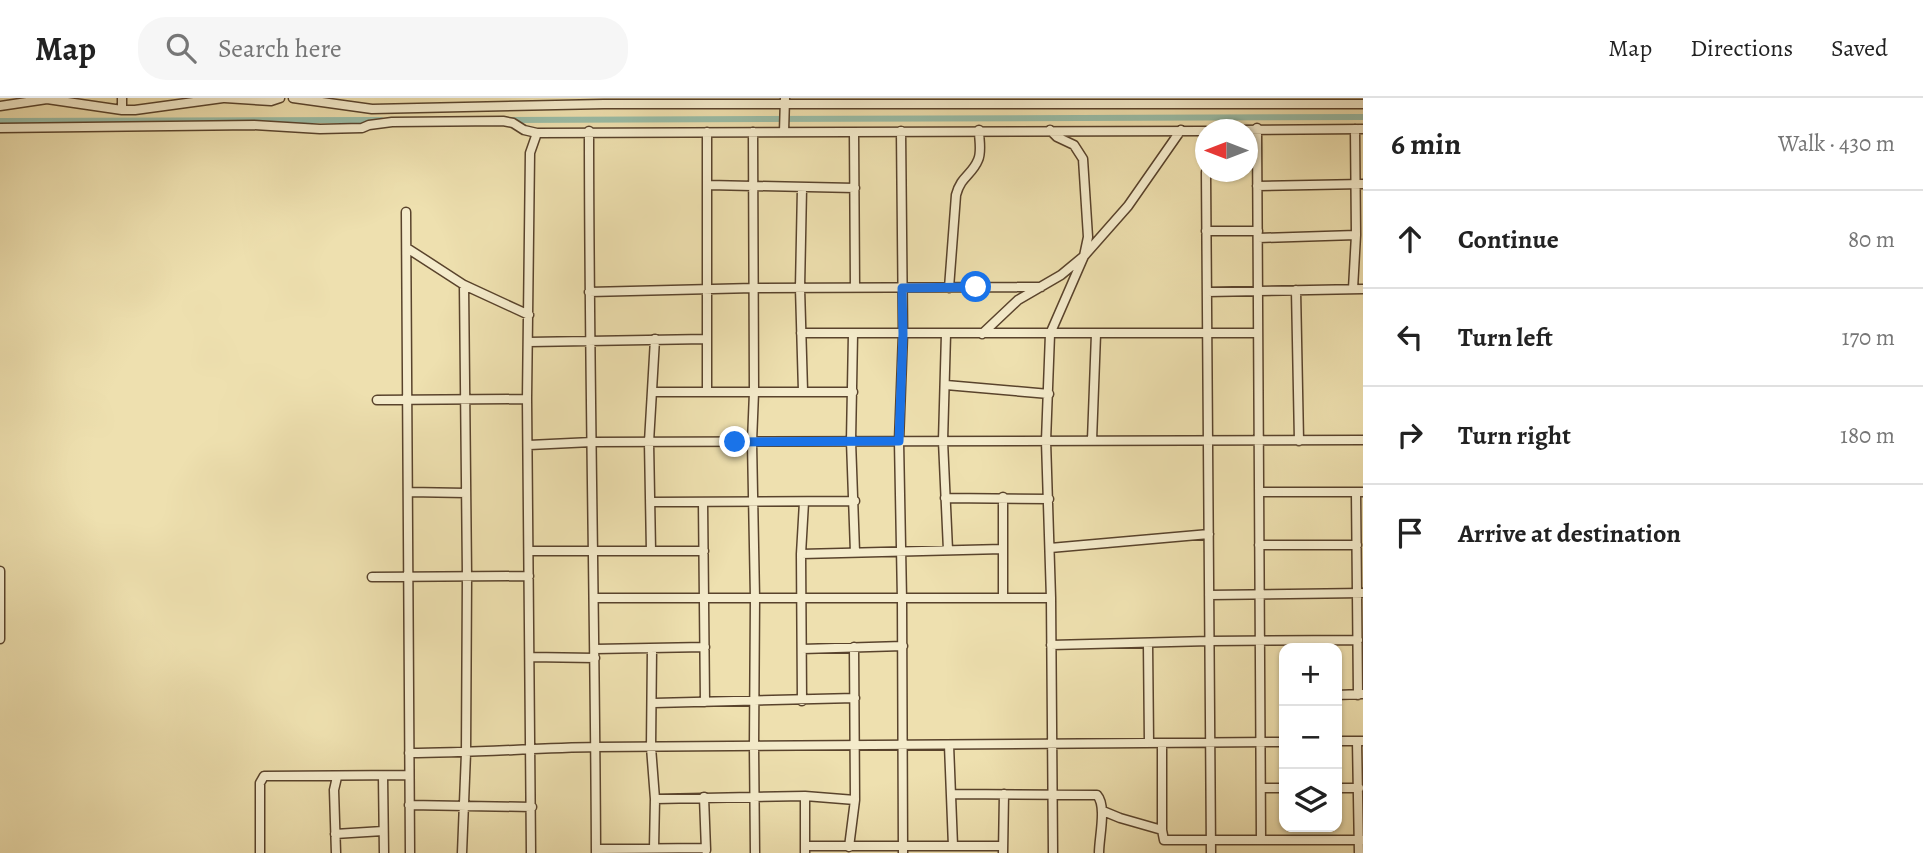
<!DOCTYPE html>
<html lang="en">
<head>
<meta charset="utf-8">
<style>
	:root { --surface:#fff; --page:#f6f6f6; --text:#222; --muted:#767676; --line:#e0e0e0 }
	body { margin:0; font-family:Alegreya,serif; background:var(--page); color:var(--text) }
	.controls { position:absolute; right:21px; bottom:21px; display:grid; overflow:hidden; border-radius:14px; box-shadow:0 2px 5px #0004 }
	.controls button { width:63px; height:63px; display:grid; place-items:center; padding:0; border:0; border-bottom:2px solid var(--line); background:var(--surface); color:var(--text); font:35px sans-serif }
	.compass { position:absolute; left:1195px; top:21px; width:63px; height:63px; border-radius:50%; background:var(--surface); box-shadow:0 2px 5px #0004; rotate:270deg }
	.stop { position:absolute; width:21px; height:21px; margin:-16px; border:5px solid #1a73e8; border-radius:50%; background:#fff }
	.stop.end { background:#1a73e8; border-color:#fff; box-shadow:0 2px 7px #0008 }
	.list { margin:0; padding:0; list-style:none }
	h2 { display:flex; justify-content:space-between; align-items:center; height:91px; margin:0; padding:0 28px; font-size:30px }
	h2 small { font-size:23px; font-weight:400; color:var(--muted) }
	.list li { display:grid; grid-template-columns:46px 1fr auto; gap:21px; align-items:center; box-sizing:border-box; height:98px; padding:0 28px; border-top:2px solid var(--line) }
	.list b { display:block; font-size:26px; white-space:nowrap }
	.list em { font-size:23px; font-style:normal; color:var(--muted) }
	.icon { flex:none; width:38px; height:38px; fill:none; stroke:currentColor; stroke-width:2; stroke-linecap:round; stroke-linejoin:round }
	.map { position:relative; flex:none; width:1363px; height:755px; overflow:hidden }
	header { display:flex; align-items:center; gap:42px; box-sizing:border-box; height:98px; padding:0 35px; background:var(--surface); border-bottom:2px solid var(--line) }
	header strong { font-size:33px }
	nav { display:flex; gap:38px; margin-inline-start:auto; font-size:24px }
	.search { width:490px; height:63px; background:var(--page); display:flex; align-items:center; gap:18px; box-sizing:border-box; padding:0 24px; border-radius:28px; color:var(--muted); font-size:26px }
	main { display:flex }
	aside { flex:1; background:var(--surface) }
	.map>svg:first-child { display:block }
</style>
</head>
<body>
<header>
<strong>Map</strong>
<div class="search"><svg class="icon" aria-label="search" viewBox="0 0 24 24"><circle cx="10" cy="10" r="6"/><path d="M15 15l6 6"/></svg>Search here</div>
<nav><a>Map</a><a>Directions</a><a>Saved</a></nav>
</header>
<main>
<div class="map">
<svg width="1363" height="755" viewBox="0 0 1363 755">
	<rect width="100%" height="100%" fill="#eee0af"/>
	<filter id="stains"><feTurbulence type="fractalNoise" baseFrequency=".00286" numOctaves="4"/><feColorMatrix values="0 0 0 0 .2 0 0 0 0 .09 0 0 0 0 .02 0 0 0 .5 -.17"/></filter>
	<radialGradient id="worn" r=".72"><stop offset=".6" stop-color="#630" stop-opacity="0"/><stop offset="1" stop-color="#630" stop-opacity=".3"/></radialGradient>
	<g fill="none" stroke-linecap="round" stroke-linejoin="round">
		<path stroke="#9abda7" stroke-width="6" d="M507,22L1363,19
			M0,23L381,22"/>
		<g stroke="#59432c" stroke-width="11">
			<path id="minor" d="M122,0V12H135L223,0
				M225,0L271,3L280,0
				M293,0L372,11L604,6H1363
				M0,8L47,1L122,12
				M0,30L254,27L320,31L362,30L369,27L392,24L503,23L513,25L524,32L537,35L1206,33
				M1257,30L1261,742
				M1050,32L1057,39L1074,47L1083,61L1088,139L1084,158L1050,236L1046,343L1051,500L1053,755
				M1230,32L1363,31
				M589,33C589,274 595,514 596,755
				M901,33L903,236L899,343L902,502L903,755
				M753,34L754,294L752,344L755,500L754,648L755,755
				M784,34L785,0
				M854,34L855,189
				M1206,74L1211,755
				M708,87L855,90
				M1257,88L1363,86
				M802,90L800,190L803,293
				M406,114L410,755
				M1206,133H1258
				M1258,140L1356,137
				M407,150L464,187L529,217
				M949,190L956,97C961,78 972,77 978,62C982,54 979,42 979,32
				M1353,191L1356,137L1355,31
				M1296,192L1299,343
				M589,194L754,190L1041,189
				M1207,194L1363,191
				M801,235H1258
				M853,236L851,343L855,454
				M946,236L943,343L948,452
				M982,236L1018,202L1061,177L1084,158L1128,108L1181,32
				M529,244L706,241
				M946,287L1049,296
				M653,294H853
				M707,294V34
				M377,302L527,301
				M1092,342L1096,236
				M529,347L592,344L1363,342
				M409,394L466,395
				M1259,394H1363
				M1356,394L1358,597
				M1003,399V500
				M945,400L1049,401
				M650,404L855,403
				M703,404L705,604
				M1259,447H1357
				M1050,450L1209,436
				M529,453H704
				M651,453L649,344L655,241
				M801,456L1003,451
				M0,473V541
				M372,479L529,478
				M1209,497L1363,495
				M595,500H1051
				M1148,546L1149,645
				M1051,547L1210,543L1358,542
				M595,551L705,549
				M652,551L651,649L655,701L654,750
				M802,551L903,548
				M530,559L595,560
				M1337,597L1362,596
				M802,603L801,456L804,404
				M654,605L855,600
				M1337,643H1363
				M1357,643L1359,755
				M1162,645V732L1164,742H1363
				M949,647L953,748
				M409,655C472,655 534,650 596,649L1284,644
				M383,678L384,755
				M1261,690H1284
				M1337,690H1359
				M953,696L1097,697C1107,708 1099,739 1099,755
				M805,698V755
				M704,699L706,752
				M655,701L805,698L855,702
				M409,707L532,709
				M1103,713L1120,720L1162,732
				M335,736L383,733
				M806,748H1003
				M849,749L855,702L854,549
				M596,751L706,750
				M260,755V685L264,678L409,677
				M336,755L334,692L337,679
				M462,755L466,655L467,478L464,187
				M531,755L527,301L530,55L537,35
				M1003,755L1004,696"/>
		</g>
		<use href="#minor" stroke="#f4ebcb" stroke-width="8"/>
	</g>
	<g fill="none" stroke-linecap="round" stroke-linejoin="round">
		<path stroke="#1a73e8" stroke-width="9" d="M735,344L899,343L903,236L902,190L976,189"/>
	</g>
	<rect width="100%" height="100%" filter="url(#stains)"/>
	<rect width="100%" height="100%" fill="url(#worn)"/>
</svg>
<div class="controls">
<button>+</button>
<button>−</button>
<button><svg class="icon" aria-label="layers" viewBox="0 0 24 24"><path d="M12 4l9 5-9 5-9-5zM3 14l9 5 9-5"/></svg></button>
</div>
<svg class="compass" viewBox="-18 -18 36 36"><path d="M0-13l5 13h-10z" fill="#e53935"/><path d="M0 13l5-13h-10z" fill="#767676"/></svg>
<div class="stop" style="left:976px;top:189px"></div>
<div class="stop end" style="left:735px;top:344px"></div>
</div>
<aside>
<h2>6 min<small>Walk · 430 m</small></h2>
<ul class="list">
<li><svg class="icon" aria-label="ahead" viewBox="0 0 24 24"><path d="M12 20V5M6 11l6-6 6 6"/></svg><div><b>Continue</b></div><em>80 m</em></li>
<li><svg class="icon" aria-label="left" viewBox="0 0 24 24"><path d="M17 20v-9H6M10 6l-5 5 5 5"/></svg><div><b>Turn left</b></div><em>170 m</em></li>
<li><svg class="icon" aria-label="right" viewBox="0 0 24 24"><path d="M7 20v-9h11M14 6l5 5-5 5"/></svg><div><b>Turn right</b></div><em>180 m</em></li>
<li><svg class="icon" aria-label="arrive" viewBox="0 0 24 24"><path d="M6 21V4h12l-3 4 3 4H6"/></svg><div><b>Arrive at destination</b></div></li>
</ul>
</aside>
</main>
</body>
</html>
